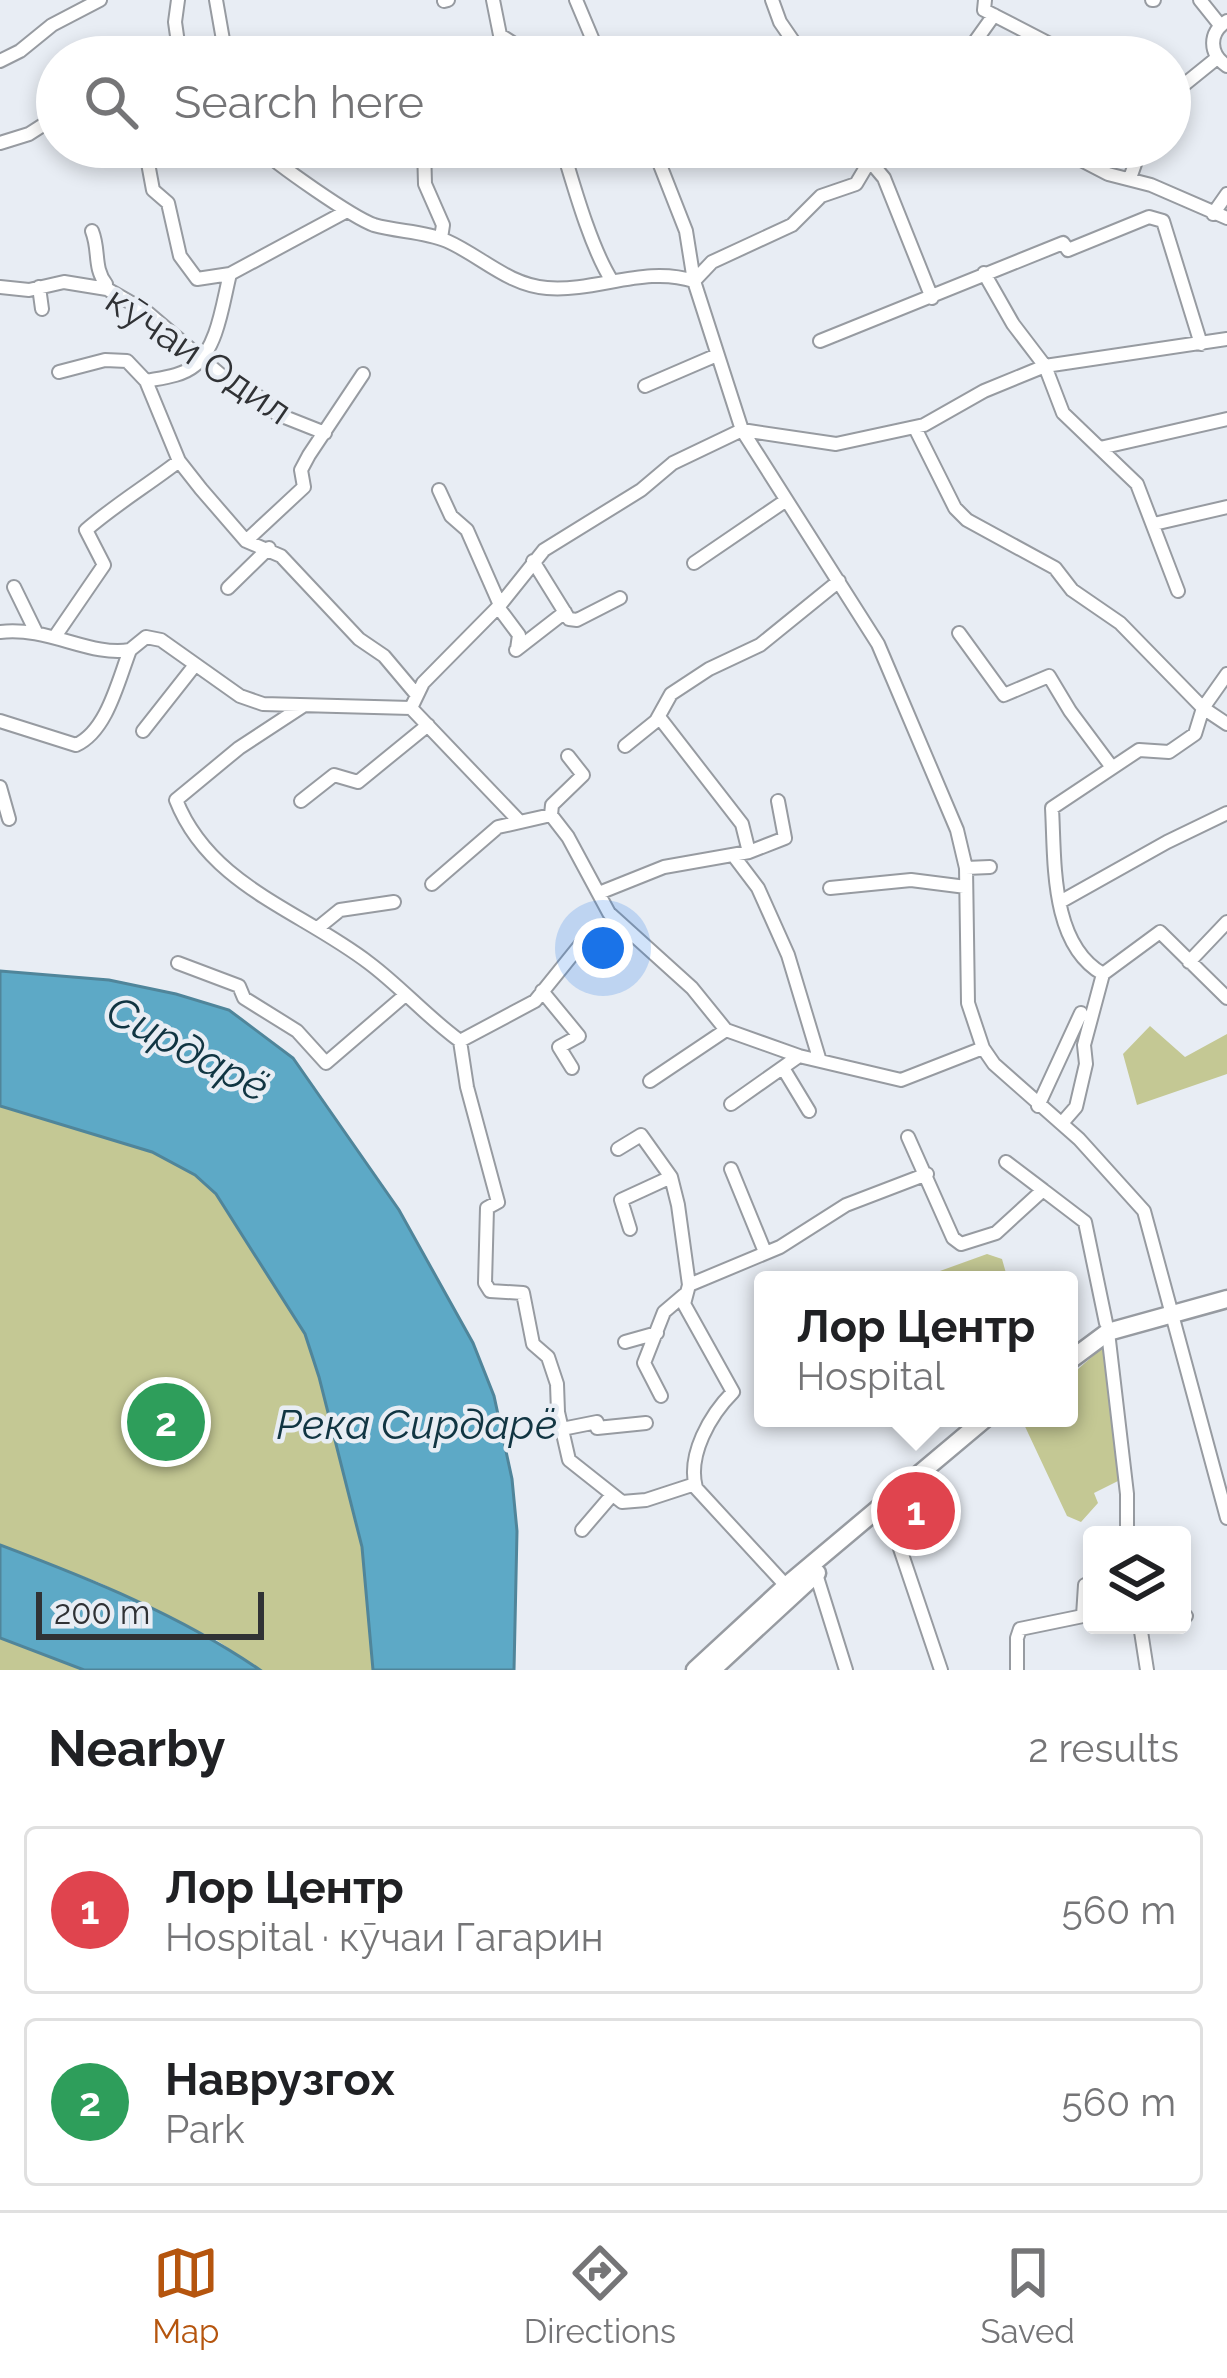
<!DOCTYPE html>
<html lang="en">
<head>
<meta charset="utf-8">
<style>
	:root { --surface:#fff; --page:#f2f2f2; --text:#202124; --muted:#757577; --line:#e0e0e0; --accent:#b5550e }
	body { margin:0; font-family:Raleway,sans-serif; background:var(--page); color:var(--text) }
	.controls { position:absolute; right:36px; bottom:36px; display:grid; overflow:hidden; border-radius:12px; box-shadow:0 6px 18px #0003 }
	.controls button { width:108px; height:108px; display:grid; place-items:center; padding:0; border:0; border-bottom:3px solid var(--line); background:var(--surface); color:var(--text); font:60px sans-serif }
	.scale { position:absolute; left:36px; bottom:30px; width:228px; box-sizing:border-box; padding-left:12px; border:6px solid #303235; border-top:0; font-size:33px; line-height:42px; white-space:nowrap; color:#303235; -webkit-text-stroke:9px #e8edf4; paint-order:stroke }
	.you { position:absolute; left:603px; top:948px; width:42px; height:42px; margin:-30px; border:9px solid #fff; border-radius:50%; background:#1a73e8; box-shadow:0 0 0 18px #1a73e833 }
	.badge { display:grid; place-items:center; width:78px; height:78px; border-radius:50%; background:var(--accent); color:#fff; font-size:39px; font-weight:700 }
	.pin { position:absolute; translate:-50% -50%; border:6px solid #fff; box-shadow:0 3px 12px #0006 }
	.popup { position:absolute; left:754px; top:1271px; width:324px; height:156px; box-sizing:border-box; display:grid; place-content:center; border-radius:12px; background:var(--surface); filter:drop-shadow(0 3px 9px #0005); font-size:39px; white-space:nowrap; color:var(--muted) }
	.popup b { font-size:45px; color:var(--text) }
	.popup::after { content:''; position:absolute; left:50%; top:100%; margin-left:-24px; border:24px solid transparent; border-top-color:var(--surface) }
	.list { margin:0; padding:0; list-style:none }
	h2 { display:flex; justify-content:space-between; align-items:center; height:156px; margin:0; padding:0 48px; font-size:51px }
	h2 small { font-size:39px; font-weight:400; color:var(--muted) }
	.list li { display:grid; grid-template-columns:78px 1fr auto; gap:36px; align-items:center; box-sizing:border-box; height:168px; margin:0 24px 24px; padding:0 24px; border:3px solid var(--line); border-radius:12px }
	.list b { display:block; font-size:45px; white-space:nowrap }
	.list p { margin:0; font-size:39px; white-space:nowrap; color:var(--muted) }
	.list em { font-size:39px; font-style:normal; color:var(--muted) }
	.icon { flex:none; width:66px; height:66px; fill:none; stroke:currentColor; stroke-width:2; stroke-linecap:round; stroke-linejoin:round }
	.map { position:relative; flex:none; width:1227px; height:1670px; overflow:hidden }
	.search { position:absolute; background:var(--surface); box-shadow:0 6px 18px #0003; left:36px; right:36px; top:36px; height:132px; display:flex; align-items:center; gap:30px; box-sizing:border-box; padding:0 42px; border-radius:66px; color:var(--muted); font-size:45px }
	.sheet { height:540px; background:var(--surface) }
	nav { display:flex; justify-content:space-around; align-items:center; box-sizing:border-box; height:168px; border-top:3px solid var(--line); background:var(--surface); font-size:33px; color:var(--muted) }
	nav a { display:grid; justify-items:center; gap:6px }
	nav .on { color:var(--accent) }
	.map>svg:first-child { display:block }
</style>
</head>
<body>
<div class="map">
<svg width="1227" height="1670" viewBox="0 0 1227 1670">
	<rect width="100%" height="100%" fill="#e8edf4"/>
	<path fill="#c4c894" d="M1150,1026L1185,1057L1227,1034V1074L1137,1105L1123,1054Z
		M0,1106L152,1152L195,1175L216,1193L305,1334L319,1377L362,1547L373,1670H260L215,1639L100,1583L0,1545Z
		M987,1254L1002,1259L1008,1280H915Z
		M1103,1347L1109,1360L1122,1479L1094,1493L1098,1503L1081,1522L1067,1516L1021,1418H1069V1377Z
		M0,1638L75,1664L84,1670H0Z"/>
	<path fill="#5da9c6" stroke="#50859a" stroke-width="3" d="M0,971L109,980L176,994L229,1010L293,1058L399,1210L473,1343L494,1396L512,1479L517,1531L514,1670H373L362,1547L319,1377L305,1334L216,1194L195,1175L152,1152L0,1106Z
		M0,1545C90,1579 180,1615 260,1670H84L0,1638Z"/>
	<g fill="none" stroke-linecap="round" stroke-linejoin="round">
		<g stroke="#979ba1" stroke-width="16">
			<path id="minor" d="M178,0L175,22L180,57
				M216,0L226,57
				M493,0L500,35L519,47L523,57
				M576,0L600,57
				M772,0L780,22L804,57
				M985,0L984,10L1075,57
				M1152,0H1154
				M1200,0L1220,25
				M444,1L448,0
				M1227,21C1208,33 1209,54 1227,66
				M964,57L994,15
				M0,61L20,51L52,25L100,0
				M1170,96L1217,58
				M0,143L29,134L57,116
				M145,147L153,190L168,203L180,256L197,279L230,274
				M259,147C276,164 352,217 374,225C398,232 424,231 447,241C481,256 508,285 547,288C597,292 645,265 694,281
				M424,147L425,184L443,225L441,238
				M562,147C574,187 591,248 612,281
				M653,147L686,231L694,281L742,430L878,644L957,830L966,868L968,1003L983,1048L994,1064L1079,1139L1144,1211L1227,1518
				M858,147L884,178L932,298
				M1056,147L1108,174L1151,185L1227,218
				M1130,178L1141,147
				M347,211L230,274C223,301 218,348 194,366C182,376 161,378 146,381L179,461L201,489L246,541L281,556L359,639L384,656L416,694
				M1213,214L1227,194
				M92,231C100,251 93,267 106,284L99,286
				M984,273L1013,324L1045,366L1063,413L1137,484L1178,591
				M694,281L712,262L792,225L821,196L856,184L878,147
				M0,287L29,290L64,282L107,289L147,312L228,381L248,387L277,414L325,433
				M39,287L42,309
				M820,341L1063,243L1068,250L1149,217L1163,221L1201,344
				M59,372L105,360L127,361L146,381
				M645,386L717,355
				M915,428L955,508L967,520L1055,568L1072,590L1120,623L1203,708L1227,724
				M1100,448L1227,419
				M439,490L451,516L467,530L500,605
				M1154,524L1227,507
				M246,541L304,487L301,470L309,455L363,374
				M533,561L569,619L577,620L620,598
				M694,563L785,501
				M14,587L36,632
				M228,588L269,548
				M498,607L519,635L517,649
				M0,632C48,626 90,657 130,650
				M959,633L1004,695L1049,676L1070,711L1111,766
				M56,635L104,565L86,530C116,504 148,485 179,461
				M130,650L146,637L161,640L240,696L263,704L411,708L423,683L500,605L544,550L641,490L673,463L742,430L836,444L924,425L984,391L1045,366L1227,339
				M516,650L565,612
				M303,706L239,748L176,800C210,886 300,910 369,963C401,987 427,1017 460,1041L467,1087L498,1202L487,1208L485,1283L490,1291L523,1293L533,1344L548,1357L557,1384L558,1412L569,1460L622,1502L646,1500L695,1484
				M411,708L520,822
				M659,717L742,824L749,852
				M0,721L76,745C107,731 118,681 130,650
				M143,731L195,665
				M625,746L656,721L671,694L709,669L760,645L839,581
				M0,787L9,819
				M301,801L334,775L358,782L428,725
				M551,815L552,805L583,775L568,756
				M733,855L758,888L788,955L819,1058
				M966,868L990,867
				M432,884L498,827L551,815L568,837L609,913L692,988L726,1030L799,1056L901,1080L983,1048
				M830,888L911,880L966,887
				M599,893L664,867L749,852L785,838L778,801
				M1060,902L1167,842L1227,813
				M319,927L340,910L394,902
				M1189,962L1227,922
				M178,963L239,986L244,998L297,1031L326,1063L404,996
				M1103,974C1050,944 1055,861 1052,808L1139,750L1169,752L1195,734L1203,708L1227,674
				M542,991L579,1036L559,1047L572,1068
				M460,1041L535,1001L585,939L621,924
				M783,1068L809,1111
				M650,1081L726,1030
				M731,1104L799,1056
				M1038,1106L1081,1013
				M1062,1123L1076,1107L1086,1064L1084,1045L1103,974L1160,932L1227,998
				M908,1137L953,1238L961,1244L996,1233L1043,1190L1085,1222L1106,1323
				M618,1149L641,1135L671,1177L678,1205L689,1285L684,1304L733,1392C710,1415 687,1455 696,1488L789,1589
				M1006,1162L1043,1190
				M731,1169L765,1252
				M630,1229L621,1200L671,1177
				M689,1285L780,1247L846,1205L927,1174
				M1108,1332L1127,1494V1535
				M625,1342L657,1333
				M661,1396L644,1363L664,1312L684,1295
				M562,1429L597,1422V1428L646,1423
				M887,1510L941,1670
				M582,1530L612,1495
				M816,1574L846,1670
				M1182,1617L1186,1616
				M1140,1625L1147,1670
				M1017,1670V1638L1020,1629L1083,1616L1085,1585L1092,1582"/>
		</g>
		<g stroke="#979ba1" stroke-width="21">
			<path id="highway" d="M1069,1361L1108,1332L1227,1299
				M695,1670L786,1586L986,1418
				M712,1670L817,1573"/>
		</g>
		<use href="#minor" stroke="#fff" stroke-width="12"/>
		<use href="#highway" stroke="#fff" stroke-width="16"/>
	</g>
	<g text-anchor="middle" stroke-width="9" stroke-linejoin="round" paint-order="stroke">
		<g font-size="39" fill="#303235" stroke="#e8edf4">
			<text transform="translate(199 355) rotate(34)" y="14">кӯчаи Одил</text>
		</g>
		<g font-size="42" font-style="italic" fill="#113542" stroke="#e8edf4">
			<text transform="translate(188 1048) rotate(28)" y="15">Сирдарё</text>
			<text x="417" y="1439">Река Сирдарё</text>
		</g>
	</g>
</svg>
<div class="controls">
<button><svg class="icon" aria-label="layers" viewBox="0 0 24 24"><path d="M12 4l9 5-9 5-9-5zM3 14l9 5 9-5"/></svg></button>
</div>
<div class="scale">200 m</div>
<div class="you"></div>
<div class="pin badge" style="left:916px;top:1511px;background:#e0444e">1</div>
<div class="popup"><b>Лор Центр</b>Hospital</div>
<div class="pin badge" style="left:166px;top:1422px;background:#2e9e5b">2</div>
<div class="search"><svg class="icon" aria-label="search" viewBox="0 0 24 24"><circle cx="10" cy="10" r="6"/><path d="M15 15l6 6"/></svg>Search here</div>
</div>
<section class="sheet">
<h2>Nearby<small>2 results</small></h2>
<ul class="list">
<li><span class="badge" style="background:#e0444e">1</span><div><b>Лор Центр</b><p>Hospital · кӯчаи Гагарин</p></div><em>560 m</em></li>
<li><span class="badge" style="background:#2e9e5b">2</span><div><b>Наврузгох</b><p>Park</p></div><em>560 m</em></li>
</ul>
</section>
<nav>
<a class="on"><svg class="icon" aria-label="map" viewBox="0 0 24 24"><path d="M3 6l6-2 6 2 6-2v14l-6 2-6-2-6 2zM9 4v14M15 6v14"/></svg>Map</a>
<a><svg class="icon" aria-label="directions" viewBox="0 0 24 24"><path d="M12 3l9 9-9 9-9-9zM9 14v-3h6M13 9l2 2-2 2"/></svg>Directions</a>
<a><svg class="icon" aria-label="saved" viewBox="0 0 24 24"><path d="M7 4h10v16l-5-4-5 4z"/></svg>Saved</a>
</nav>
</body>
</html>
